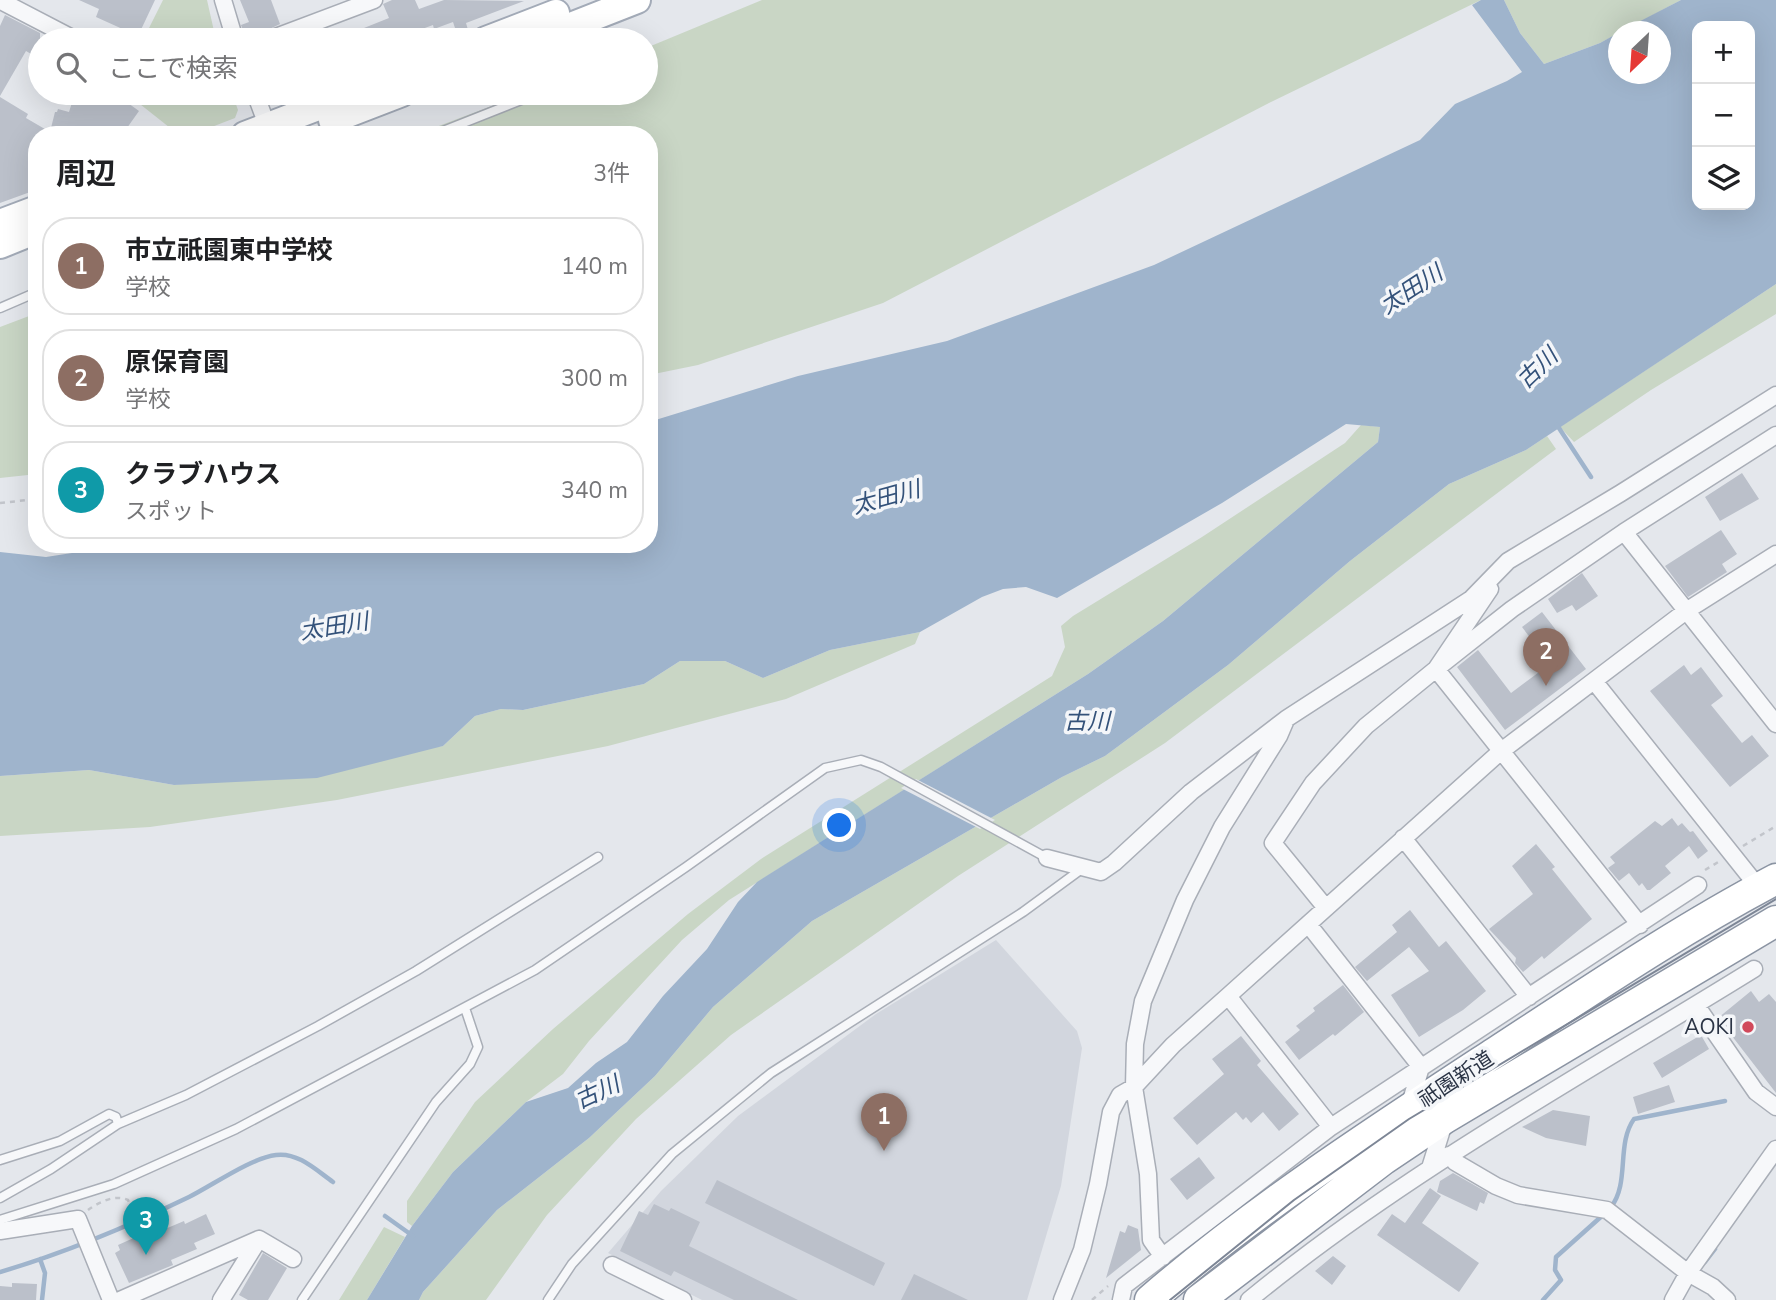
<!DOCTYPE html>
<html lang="ja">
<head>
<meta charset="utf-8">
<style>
	:root { --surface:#fff; --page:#f6f6f6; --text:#202124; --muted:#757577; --line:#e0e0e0; --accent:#7c3aed }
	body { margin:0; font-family:"Nunito Sans","Noto Sans JP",sans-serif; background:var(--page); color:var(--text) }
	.controls { position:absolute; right:21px; top:21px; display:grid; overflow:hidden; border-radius:14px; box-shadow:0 7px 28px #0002 }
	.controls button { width:63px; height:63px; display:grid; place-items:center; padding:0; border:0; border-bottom:2px solid var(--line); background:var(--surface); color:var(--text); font:35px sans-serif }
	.compass { position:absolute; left:1608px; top:21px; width:63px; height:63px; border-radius:50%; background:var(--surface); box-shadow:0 7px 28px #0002; rotate:205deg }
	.you { position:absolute; left:840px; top:826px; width:24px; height:24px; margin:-18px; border:5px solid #fff; border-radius:50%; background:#1a73e8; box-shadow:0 0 0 10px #1a73e833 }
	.badge { display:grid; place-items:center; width:46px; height:46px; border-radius:50%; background:var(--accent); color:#fff; font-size:23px; font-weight:700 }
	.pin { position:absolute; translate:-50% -58px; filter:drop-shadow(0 2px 4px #0008) }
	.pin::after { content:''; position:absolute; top:37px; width:24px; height:21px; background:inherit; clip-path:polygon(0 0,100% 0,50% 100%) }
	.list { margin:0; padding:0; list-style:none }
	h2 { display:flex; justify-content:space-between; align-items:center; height:91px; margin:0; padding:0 28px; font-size:30px }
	h2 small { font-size:23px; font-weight:400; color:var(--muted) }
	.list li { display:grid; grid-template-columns:46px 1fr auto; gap:21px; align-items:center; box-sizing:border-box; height:98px; margin:0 14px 14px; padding:0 14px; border:2px solid var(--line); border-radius:28px }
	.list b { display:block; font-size:26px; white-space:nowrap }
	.list p { margin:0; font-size:23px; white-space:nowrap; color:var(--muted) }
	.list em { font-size:23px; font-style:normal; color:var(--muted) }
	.icon { flex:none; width:38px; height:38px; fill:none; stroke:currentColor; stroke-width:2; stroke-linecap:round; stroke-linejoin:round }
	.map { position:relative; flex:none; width:1776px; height:1300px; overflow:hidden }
	.search { position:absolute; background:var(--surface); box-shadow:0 7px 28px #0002; left:28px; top:28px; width:630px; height:77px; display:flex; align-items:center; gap:18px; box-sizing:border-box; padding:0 24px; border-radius:38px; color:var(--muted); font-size:26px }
	.panel { position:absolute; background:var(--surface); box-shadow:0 7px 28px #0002; left:28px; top:126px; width:630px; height:427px; border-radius:28px }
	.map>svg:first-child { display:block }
</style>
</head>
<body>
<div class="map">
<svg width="1776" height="1300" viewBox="0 0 1776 1300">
	<rect width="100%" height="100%" fill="#e4e7ec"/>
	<path fill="#d2d6de" d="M996,940L1077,1031L1082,1048L1061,1186L1027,1300H702L608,1253L661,1191L738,1116L876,1014Z"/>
	<path fill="#c9d6c5" d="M163,0H207L216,40H143Z
		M762,0H1481L1269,103L883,303L698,365L649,375V135H415L526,93H646V48Z
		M1504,0H1681L1600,43L1544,64L1520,33Z
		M126,93H232L238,110L235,118L191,135H179Z
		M1776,284V314L1651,390L1574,442L1560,427Z
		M37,313V474L0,478V327Z
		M1361,425L1380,427L1378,442L1163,621L1088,674L729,900L682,940L589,1041L563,1074L526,1102L453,1172L412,1226L407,1222V1201L475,1102L553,1029L688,914L761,859L1052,676L1065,647L1061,626L1073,616L1202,537L1345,443Z
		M1547,436L1556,449L1165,743L958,876L731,1035L636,1119L547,1215L486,1300H419L423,1292L497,1210L589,1138L655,1076L713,1007L812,921L1062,777L1105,756L1228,665L1350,561L1449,484L1526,450Z
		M920,632L915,644L786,699L608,746L337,800L150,827L0,836V776L89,770L174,785L443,746L475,716L501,709L523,710L644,684L680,661H725L763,678L830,650Z
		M384,1227L405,1237L367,1300H339Z"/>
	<path fill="#9fb4cc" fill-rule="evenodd" d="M1481,0H1504L1520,33L1544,64L1600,43L1618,33V74H1660V32L1621,31L1681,0H1776V284L1526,450L1449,484L1350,561L1228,665L1105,756L1062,777L812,921L713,1007L655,1076L589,1138L497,1210L423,1292L419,1300H367L412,1226L453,1172L526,1102L568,1088L596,1063L627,1042L663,996L707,949L738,902L757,882L1088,674L1163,621L1378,442L1380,427L1346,424L1222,503L1057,598L1026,587L1003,589L982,597L920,632L830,650L763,678L725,661H680L644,684L523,710L501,709L475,716L443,746L317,778L174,785L89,770L0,776V552L46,557L130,544H649V422L798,376L947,341L1154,265L1420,140L1455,104L1507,81L1522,72L1472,5ZM1697,26H1750V205H1697Z"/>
	<path fill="#e4e7ec" d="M916,779L995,820L980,829L901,788Z"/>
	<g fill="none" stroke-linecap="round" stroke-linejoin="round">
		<path stroke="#9fb4cc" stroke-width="4.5" d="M1557,425L1591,477
			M1611,1207C1630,1183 1616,1144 1634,1119L1725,1101
			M385,1216L413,1236
			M40,1259L45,1273L42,1300
			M1705,1262L1715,1249
			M0,1272C65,1253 129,1226 189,1197C213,1185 251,1158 276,1155C298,1152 316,1170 333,1182
			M1543,1300L1561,1280L1555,1270L1556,1257L1603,1215"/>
	</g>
	<path fill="#bbc0ca" d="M79,0H155L138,36L96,17L99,9Z
		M240,0H271L280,24L247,40L241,25L249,22Z
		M392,0H415L419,9L444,0L524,1L466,23L471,40H459L453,22L434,29L433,25L392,40H334L389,18L383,4Z
		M5,15L40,33V59L26,51L0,96V26Z
		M75,93H114L139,111L122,135H37V184L33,191L0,203V97L28,114L26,118L50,132L55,112H57L58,109L69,112Z
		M1742,473L1759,499L1720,521L1705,497Z
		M1721,530L1737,554L1722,564L1727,572L1688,597L1665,566Z
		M1582,573L1598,596L1576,611L1572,605L1557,613L1548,599Z
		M1542,612L1586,669L1505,730L1457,667L1478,650L1511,693L1550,664L1522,627Z
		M1684,665L1691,675L1701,667L1723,696L1711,705L1742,743L1752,735L1769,756L1730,787L1650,691Z
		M1672,818L1678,826L1682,823L1690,832L1693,831L1708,851L1698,859L1689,846L1665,866L1671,873L1650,890H1647L1642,883L1639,886L1629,873L1619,881L1608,868L1615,863L1610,857L1655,821L1662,826Z
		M1536,844L1555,867L1552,869L1592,919L1544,959L1542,956L1523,972L1515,963L1516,958L1489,929L1533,894L1512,866Z
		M1410,910L1439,947L1446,941L1486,991L1463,1010L1419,1037L1391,995L1429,971L1409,947L1367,981L1355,967L1397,932L1392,925Z
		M1343,985L1364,1012L1335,1036L1333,1034L1299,1060L1285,1042L1300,1030L1296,1026L1315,1011L1313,1008Z
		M1751,991L1759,1002L1769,994L1776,1002V1093L1718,1018Z
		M1701,1035L1709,1049L1662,1078L1653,1063Z
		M1241,1036L1261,1061L1257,1065L1299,1114L1279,1131L1263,1112L1251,1123L1246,1117L1243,1120L1236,1112L1197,1145L1173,1118L1224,1074L1212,1059Z
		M1669,1085L1675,1102L1638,1114L1633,1097Z
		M1553,1110L1590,1116L1586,1146L1546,1138L1522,1127Z
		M1199,1157L1215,1178L1187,1200L1170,1179Z
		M1453,1173L1488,1193L1484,1204L1480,1202L1477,1211L1437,1192L1440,1181Z
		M717,1180L885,1263L874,1286L705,1203Z
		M1430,1188L1441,1196L1422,1223L1479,1263L1459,1292L1377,1235L1392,1214L1405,1223Z
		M654,1204L669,1211L671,1208L700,1222L689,1246L798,1300H734L674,1271L671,1276L620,1251L639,1211L648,1215Z
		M206,1214L215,1234L194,1243L197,1249L171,1260L173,1265L129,1283L115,1253L120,1250L118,1245L156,1228L158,1232L184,1221L185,1224Z
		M1128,1225L1138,1229L1141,1250L1106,1278L1120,1231L1125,1233Z
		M263,1253L287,1268L268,1300H248L239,1295Z
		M1333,1256L1346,1266L1332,1285L1315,1271Z
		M914,1274L968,1300H901Z
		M12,1283L37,1284L36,1300H0V1286L12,1287Z"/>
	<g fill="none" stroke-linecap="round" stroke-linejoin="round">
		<g stroke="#a9aeb7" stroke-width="11">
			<path id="lane" d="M433,135L539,93
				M0,308L37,292
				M0,1160L60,1141L109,1114L116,1117L118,1124
				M0,1198L51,1169L118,1124L186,1095L318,1026L416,971L598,857
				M0,1220L114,1184L236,1129L535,970L686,867L825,768L861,760L881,767L1047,858
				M302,1300L436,1102L470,1064L478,1047L465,1008
				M548,1300L572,1264L672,1154L771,1073L1023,912L1083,868"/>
		</g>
		<g stroke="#a9aeb7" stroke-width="19">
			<path id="street" d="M223,0L235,40
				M1,1L76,40
				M268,40L374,0
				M255,93L270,133
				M1624,532L1776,724
				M1490,589L1436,669L1640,925
				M1594,681L1759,888
				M1403,838L1529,997
				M1047,858L1101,872L1114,863L1191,792L1286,719L1471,599L1508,561L1621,493L1776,395
				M1326,908L1273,843L1313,783L1366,726L1436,669L1512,609L1624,532L1776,435
				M1308,924L1421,1067L1409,1107
				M1696,1005L1756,1092L1776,1107
				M1331,1127L1228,996L1500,752L1686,611L1776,554
				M1449,1155L1455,1162L1496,1186L1518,1195L1607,1210L1688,1273L1713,1287L1727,1300
				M1430,1168L1445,1120
				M0,1231L78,1219L111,1300
				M1163,1257L1151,1240L1148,1174L1134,1087L1173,1045L1228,996
				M612,1265L683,1300
				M120,1300L259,1239L293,1259
				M221,1300L259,1239
				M1062,1300L1082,1250L1098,1184L1111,1112L1120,1095L1134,1087L1135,1044L1143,1001L1185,900L1222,827L1279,736L1285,722
				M1121,1300L1124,1286L1331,1127L1698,885
				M1249,1300C1405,1172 1583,1075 1754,969
				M1673,1300L1688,1273L1776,1149"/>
		</g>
		<g stroke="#a3abb8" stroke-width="30">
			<path id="primary" d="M486,40L556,13
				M535,40L637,0
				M332,120L402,93
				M245,135L354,93
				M0,223L37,209
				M0,245L37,230"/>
		</g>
		<g stroke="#8b94a3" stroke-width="33">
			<path id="highway" d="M1150,1300C1258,1207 1377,1130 1496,1052C1588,992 1679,930 1776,879
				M1199,1300L1384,1159L1445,1118L1776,921"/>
		</g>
		<path stroke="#c2c5cb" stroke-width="2.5" stroke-dasharray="5 5" stroke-linecap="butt" d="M0,503L37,499
			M1743,846L1776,826
			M1705,870L1720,861
			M88,1210C99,1202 115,1194 128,1200L141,1234
			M1092,1300L1108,1286"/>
		<use href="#lane" stroke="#f7f8fa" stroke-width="8"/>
		<use href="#street" stroke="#f7f8fa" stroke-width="16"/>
		<use href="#primary" stroke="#fff" stroke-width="26"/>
		<use href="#highway" stroke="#fff" stroke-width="30"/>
		<path stroke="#7d8696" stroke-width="2" d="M1170,1300L1294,1200L1409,1119L1776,899"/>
	</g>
	<circle fill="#d1495b" stroke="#f4f6f9" stroke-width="2.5" cx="1748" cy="1027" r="7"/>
	<g text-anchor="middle" stroke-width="7" stroke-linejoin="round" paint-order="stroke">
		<g font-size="21" fill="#2b3445" stroke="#f4f6f9" text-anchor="end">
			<text x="1734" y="1034">AOKI</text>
		</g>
		<g font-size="21" fill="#2b3445" stroke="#f4f6f9">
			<text transform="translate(1456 1079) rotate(-33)" y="7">祇園新道</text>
		</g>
		<g font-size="23" font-style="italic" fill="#34527a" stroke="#f4f6f9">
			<text transform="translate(1411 289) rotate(-33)" y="8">太田川</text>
			<text transform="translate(1537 368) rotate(-44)" y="8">古川</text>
			<text transform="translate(886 497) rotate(-15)" y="8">太田川</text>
			<text transform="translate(334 626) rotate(-9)" y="8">太田川</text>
			<text x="1087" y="729">古川</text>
			<text transform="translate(597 1092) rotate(-25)" y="8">古川</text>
		</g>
	</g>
</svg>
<div class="controls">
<button>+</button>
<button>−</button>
<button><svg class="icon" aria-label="layers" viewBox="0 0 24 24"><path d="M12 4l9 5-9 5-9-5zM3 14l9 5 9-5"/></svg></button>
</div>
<svg class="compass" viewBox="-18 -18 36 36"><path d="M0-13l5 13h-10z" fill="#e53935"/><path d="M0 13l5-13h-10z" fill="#757577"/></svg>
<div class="you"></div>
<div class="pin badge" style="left:884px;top:1151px;background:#8d6e63">1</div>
<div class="pin badge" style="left:1546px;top:686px;background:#8d6e63">2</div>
<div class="pin badge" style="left:146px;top:1255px;background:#0f9aa8">3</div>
<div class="search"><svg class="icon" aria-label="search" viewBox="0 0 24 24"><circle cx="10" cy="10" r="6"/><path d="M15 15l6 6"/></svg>ここで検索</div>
<section class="panel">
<h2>周辺<small>3件</small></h2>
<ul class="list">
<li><span class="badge" style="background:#8d6e63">1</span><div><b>市立祇園東中学校</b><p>学校</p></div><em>140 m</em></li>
<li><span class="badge" style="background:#8d6e63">2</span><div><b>原保育園</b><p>学校</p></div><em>300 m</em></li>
<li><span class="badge" style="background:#0f9aa8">3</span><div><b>クラブハウス</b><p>スポット</p></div><em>340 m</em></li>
</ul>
</section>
</div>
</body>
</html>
